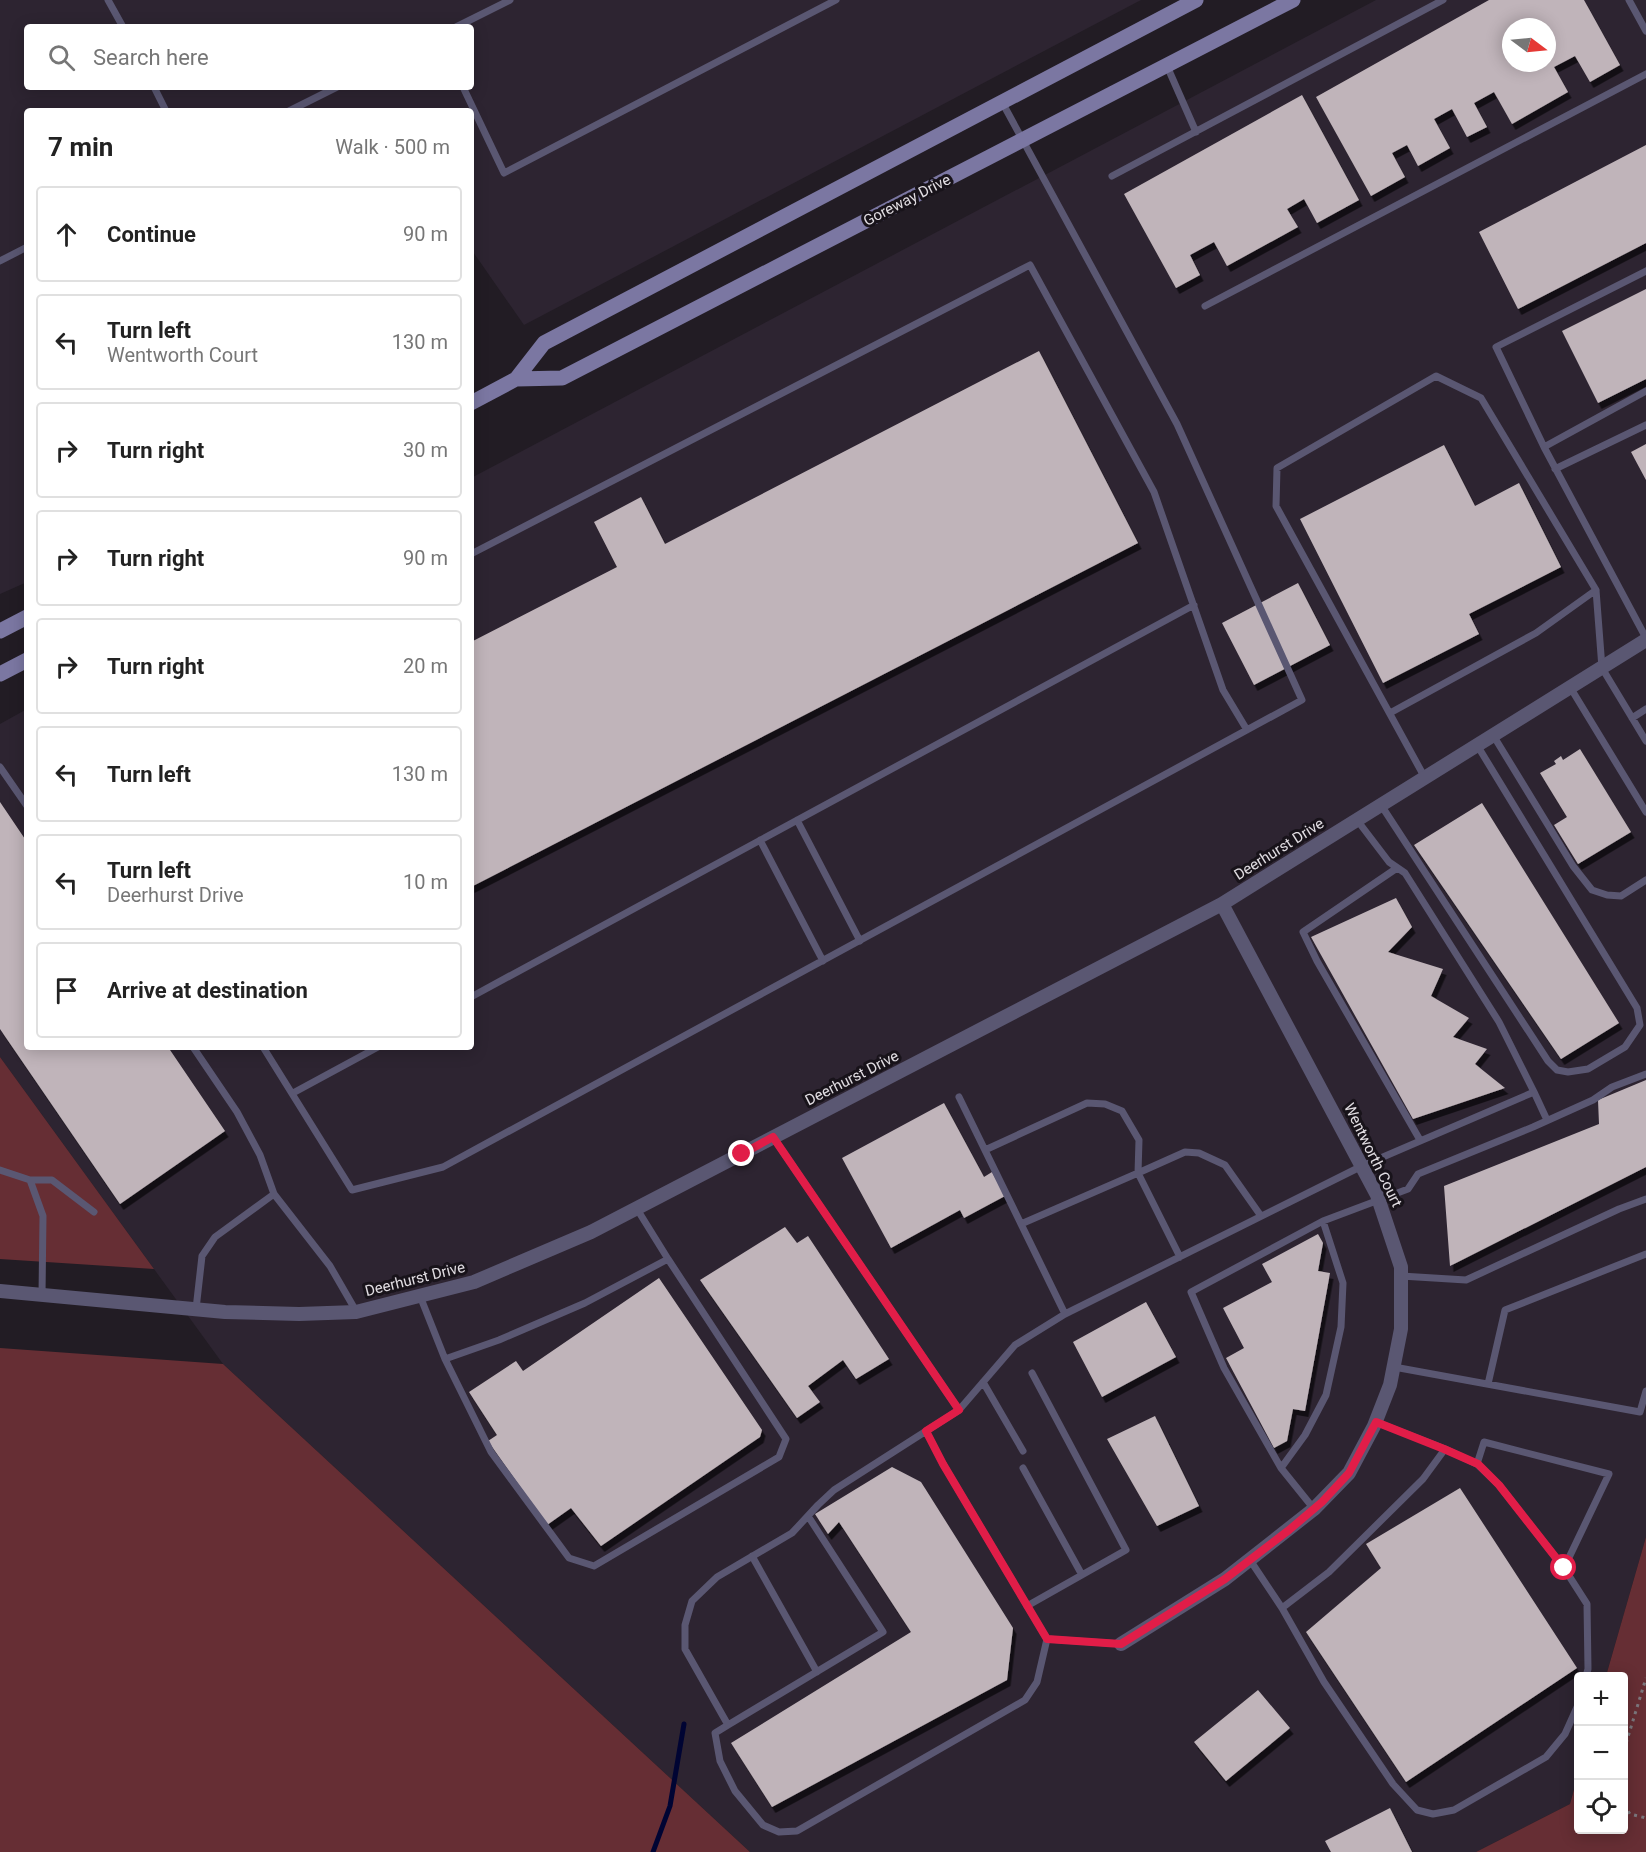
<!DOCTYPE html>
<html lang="en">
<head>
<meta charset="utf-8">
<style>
	:root { --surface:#fff; --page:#f6f6f6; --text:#222; --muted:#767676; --line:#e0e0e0 }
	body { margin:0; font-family:Roboto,sans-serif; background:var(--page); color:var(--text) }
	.controls { position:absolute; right:18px; bottom:18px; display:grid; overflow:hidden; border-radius:6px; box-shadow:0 3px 15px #0003 }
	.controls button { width:54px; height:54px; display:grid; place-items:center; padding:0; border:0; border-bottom:2px solid var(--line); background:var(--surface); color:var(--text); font:30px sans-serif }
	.compass { position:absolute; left:1502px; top:18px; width:54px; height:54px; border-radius:50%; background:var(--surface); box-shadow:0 3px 15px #0003; rotate:106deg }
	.stop { position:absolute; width:18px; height:18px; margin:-14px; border:4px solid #e11d48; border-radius:50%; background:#fff }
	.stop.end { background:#e11d48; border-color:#fff; box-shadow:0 2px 6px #0008 }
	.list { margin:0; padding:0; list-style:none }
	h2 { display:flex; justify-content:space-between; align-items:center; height:78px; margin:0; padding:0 24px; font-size:26px }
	h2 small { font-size:20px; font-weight:400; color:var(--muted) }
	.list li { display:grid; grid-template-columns:39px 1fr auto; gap:18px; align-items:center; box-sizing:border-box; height:96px; margin:0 12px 12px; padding:0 12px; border:2px solid var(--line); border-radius:6px }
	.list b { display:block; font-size:22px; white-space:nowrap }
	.list p { margin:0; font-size:20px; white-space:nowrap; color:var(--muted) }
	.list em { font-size:20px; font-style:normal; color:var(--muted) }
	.icon { flex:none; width:33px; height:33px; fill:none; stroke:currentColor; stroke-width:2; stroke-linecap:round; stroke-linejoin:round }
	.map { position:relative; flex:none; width:1646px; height:1852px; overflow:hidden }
	.search { position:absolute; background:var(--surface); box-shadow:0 3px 15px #0003; left:24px; top:24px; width:450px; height:66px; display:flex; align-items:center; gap:15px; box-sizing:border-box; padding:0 21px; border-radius:6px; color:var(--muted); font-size:22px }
	.panel { position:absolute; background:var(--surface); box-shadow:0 3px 15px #0003; left:24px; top:108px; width:450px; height:942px; border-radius:6px }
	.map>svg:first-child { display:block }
</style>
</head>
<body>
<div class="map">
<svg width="1646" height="1852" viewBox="0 0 1646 1852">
	<defs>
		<filter id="shadow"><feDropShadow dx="3.5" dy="6" stdDeviation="0" flood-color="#0009"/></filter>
	</defs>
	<rect width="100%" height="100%" fill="#221c24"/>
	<path fill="#2d2431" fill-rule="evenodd" d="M0,0H1141L524,325L471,249V111H27V582L0,594ZM27,27H471V87H27Z
		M1376,0H1646V1537L1606,1676H1578V1775L1570,1804L1476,1852H750L223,1364L0,1057V724L27,709V1047H471V478ZM1511,27H1547V63H1511Z"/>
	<path fill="#662e34" d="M0,1057L154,1269L0,1259Z
		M0,1348L223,1364L750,1852H0Z
		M1646,1537V1852H1476L1570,1804L1578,1775V1830H1624V1676H1606Z"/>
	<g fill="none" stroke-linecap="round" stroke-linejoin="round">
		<path stroke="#000433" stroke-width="5" d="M653,1852L670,1806L684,1724"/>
	</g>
	<path fill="#c0b4ba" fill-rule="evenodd" filter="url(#shadow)" d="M1489,0H1584L1620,65L1590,82L1575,56L1554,67L1568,92L1512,124L1494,92L1474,103L1487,127L1467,137L1452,109L1434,119L1450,148L1418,166L1407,145L1392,153L1405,177L1371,196L1316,97ZM1511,27H1547V63H1511Z
		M1302,95L1359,200L1317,223L1304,199L1287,209L1298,227L1227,266L1214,242L1190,255L1200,275L1176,288L1124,194Z
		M1646,145V243L1518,309L1479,232Z
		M1646,289V379L1598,403L1562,331Z
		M1039,351L1138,543L471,887V642L617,567L594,522L641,497L665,544Z
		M1646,444V480L1631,452Z
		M1444,445L1475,506L1519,483L1561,567L1469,614L1479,634L1383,683L1300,519Z
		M1298,583L1330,645L1254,685L1222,623Z
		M1580,749L1631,832L1578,864L1554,825L1567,817L1540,773L1556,764L1554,761L1561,756L1563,760Z
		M0,802L27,842V1047H168L225,1131L120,1204L0,1029Z
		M1482,803L1619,1023L1561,1059L1414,845Z
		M1396,898L1412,927L1388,952L1443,969L1431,996L1469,1018L1453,1037L1487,1049L1475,1064L1505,1088L1413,1119L1311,937Z
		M1646,1080V1167L1450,1266L1444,1186L1599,1124L1598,1100Z
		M944,1103L984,1177L992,1172L1005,1196L964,1218L960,1210L891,1248L842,1158Z
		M785,1227L797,1243L808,1236L889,1359L856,1379L843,1360L808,1386L820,1402L797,1418L700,1280Z
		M1318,1234L1323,1243L1318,1271L1330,1273L1305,1411L1293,1409L1287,1441L1274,1448L1226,1358L1244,1348L1223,1308L1272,1282L1262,1264Z
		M659,1278L762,1430L760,1437L601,1546L571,1508L547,1525L488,1441L497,1435L469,1392L516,1361L523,1371Z
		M1146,1302L1176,1357L1102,1397L1073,1342Z
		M1155,1416L1199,1506L1157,1526L1107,1439Z
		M892,1467L921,1482L1013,1628L1007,1680L772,1807L731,1743L911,1632L839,1522L828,1534L815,1514Z
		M1460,1488L1577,1668L1406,1782L1306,1632L1381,1568L1366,1544Z
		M1258,1690L1290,1728L1226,1781L1194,1742Z
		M1390,1808L1412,1852H1331L1325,1841Z"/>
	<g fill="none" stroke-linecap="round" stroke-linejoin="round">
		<path stroke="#7c777d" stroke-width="3" stroke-dasharray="3 4.5" stroke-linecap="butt" d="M1624,1750L1646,1678
			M1624,1805L1630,1814L1646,1818"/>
		<path stroke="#5a5772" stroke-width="7" d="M108,0L123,27
			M1629,0L1646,31
			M456,27L510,0
			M1167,66L1196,132
			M154,87L166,111
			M463,87L504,173L836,0
			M289,111L337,87
			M1112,176L1443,0
			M0,261L27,247
			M1646,271L1496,347L1544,447L1646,638
			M1205,306L1646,74
			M1544,447L1646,391
			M1555,469L1646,425
			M471,554L1030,265L1154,492L1223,690L1247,730
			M1570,687L1646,812
			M1390,713L1536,633L1596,590
			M1632,718L1646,709
			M1493,735L1573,866L1592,890L1607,895L1621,896L1646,880
			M0,767L27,806
			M1425,778L1276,506L1277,468L1436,376L1481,398L1596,590L1602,668L1646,741
			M1381,805L1548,1061L1557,1070L1568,1072L1588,1069L1625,1047L1640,1025L1637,1008L1477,745
			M797,820L860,941
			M1357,820L1389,862L1405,873L1499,1022L1534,1092
			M760,840L823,961
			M1397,868L1303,932L1317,961L1420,1140
			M471,997L1194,605
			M193,1047L237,1112L260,1155L274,1194L330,1266L356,1311
			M263,1047L352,1190L443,1167L1302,700L1177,424L1002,102
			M293,1093L378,1047
			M959,1097L1065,1314L1015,1345L959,1410L834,1490L818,1505L792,1533L717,1577L692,1601L685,1625V1649L728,1725L715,1733L720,1761L735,1791L763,1825L779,1832L797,1831L1025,1700L1037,1682L1047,1639L1121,1644
			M773,1137L959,1410
			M985,1150L1087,1103L1105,1104L1122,1111L1139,1140L1138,1173L1021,1224
			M0,1170L30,1180L43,1216L42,1295
			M30,1180H52L94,1212
			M637,1209L668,1259L585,1303L499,1340L445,1359L491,1452L569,1558L594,1566L779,1457L786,1439L668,1259
			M1180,1257L1138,1173L1185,1152L1199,1153L1225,1165L1261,1216
			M1401,1276L1466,1280L1619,1209L1646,1199
			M420,1296L445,1359
			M196,1309L202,1256L215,1237L274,1194
			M1065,1314L1362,1166L1534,1092L1547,1120
			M1394,1367L1640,1412L1646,1391
			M983,1382L1023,1451
			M1488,1384L1505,1310L1646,1254
			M1376,1422L1445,1449L1477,1464L1499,1485L1564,1568L1587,1604L1588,1669L1586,1676
			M926,1431L943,1464L1047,1639
			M1477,1464L1484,1442L1609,1474L1564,1568
			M1023,1468L1082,1575
			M1281,1468L1224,1368L1191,1292L1323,1221
			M1314,1509L1281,1468L1305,1435L1326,1395L1341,1327L1343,1283L1323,1221L1408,1189L1418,1174L1533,1127L1593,1100L1612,1087L1646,1074
			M752,1556L817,1672
			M1250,1560L1282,1608L1329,1572L1423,1479L1445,1449
			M1027,1606L1126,1550L1032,1373
			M1282,1608L1324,1682L1393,1784L1417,1810L1433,1814L1454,1810L1546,1757L1565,1734L1578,1705
			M728,1725L883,1632L808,1516"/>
		<path stroke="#5a5772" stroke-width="14" d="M0,1291L225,1312L299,1314L356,1312L474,1282L591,1232L1222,904L1646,640
			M1121,1644L1225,1579L1314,1509L1349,1473L1374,1426L1390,1385L1401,1329V1267L1377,1195L1222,904"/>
		<path stroke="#7b77a2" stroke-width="15" d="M516,379L562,378L1293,0
			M471,403L516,379L544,343L1196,0
			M0,631L27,617
			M0,674L27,660"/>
	</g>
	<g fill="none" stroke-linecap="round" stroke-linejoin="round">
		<path stroke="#e11d48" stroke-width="8" d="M742,1154L773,1137L959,1410L926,1431L943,1464L1047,1639L1121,1644L1225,1579L1289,1530L1322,1502L1349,1473L1376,1422L1444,1449L1478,1464L1499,1485L1564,1568"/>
	</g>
	<g text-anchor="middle" stroke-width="6" stroke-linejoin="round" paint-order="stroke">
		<g font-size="15" fill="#e1dde2" stroke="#18131a">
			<text transform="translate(907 200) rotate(-27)" y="5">Goreway Drive</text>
			<text transform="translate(1279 849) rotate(-32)" y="5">Deerhurst Drive</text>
			<text transform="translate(852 1078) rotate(-27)" y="5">Deerhurst Drive</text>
			<text transform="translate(1373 1155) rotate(64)" y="5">Wentworth Court</text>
			<text transform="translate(415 1279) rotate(-14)" y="5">Deerhurst Drive</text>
		</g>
	</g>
</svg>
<div class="controls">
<button>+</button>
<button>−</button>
<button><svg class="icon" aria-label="locate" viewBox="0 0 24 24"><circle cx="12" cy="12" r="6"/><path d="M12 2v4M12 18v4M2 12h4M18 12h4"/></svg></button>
</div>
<svg class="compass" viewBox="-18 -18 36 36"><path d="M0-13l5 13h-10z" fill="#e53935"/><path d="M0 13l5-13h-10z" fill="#767676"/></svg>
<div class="stop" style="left:1564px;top:1568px"></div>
<div class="stop end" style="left:742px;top:1154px"></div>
<div class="search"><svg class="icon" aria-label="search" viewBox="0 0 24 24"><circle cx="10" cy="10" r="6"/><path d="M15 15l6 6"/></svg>Search here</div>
<section class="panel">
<h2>7 min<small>Walk · 500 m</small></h2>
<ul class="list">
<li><svg class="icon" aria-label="ahead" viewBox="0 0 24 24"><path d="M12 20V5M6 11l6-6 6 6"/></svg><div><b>Continue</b></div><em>90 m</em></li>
<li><svg class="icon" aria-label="left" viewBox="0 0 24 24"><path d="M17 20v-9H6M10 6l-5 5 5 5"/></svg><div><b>Turn left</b><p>Wentworth Court</p></div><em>130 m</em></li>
<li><svg class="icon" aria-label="right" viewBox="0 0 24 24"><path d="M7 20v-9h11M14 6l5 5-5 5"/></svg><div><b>Turn right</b></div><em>30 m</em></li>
<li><svg class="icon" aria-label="right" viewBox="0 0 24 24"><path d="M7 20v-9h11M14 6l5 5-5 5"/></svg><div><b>Turn right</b></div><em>90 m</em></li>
<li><svg class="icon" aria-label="right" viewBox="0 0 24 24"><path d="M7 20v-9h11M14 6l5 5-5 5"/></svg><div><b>Turn right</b></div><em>20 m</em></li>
<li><svg class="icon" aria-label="left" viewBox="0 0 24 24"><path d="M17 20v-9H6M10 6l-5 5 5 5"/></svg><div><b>Turn left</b></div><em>130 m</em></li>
<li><svg class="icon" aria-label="left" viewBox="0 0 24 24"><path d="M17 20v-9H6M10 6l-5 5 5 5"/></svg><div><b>Turn left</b><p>Deerhurst Drive</p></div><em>10 m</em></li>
<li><svg class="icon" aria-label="arrive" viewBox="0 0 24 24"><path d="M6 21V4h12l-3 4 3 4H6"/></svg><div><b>Arrive at destination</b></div></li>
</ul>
</section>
</div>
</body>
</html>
